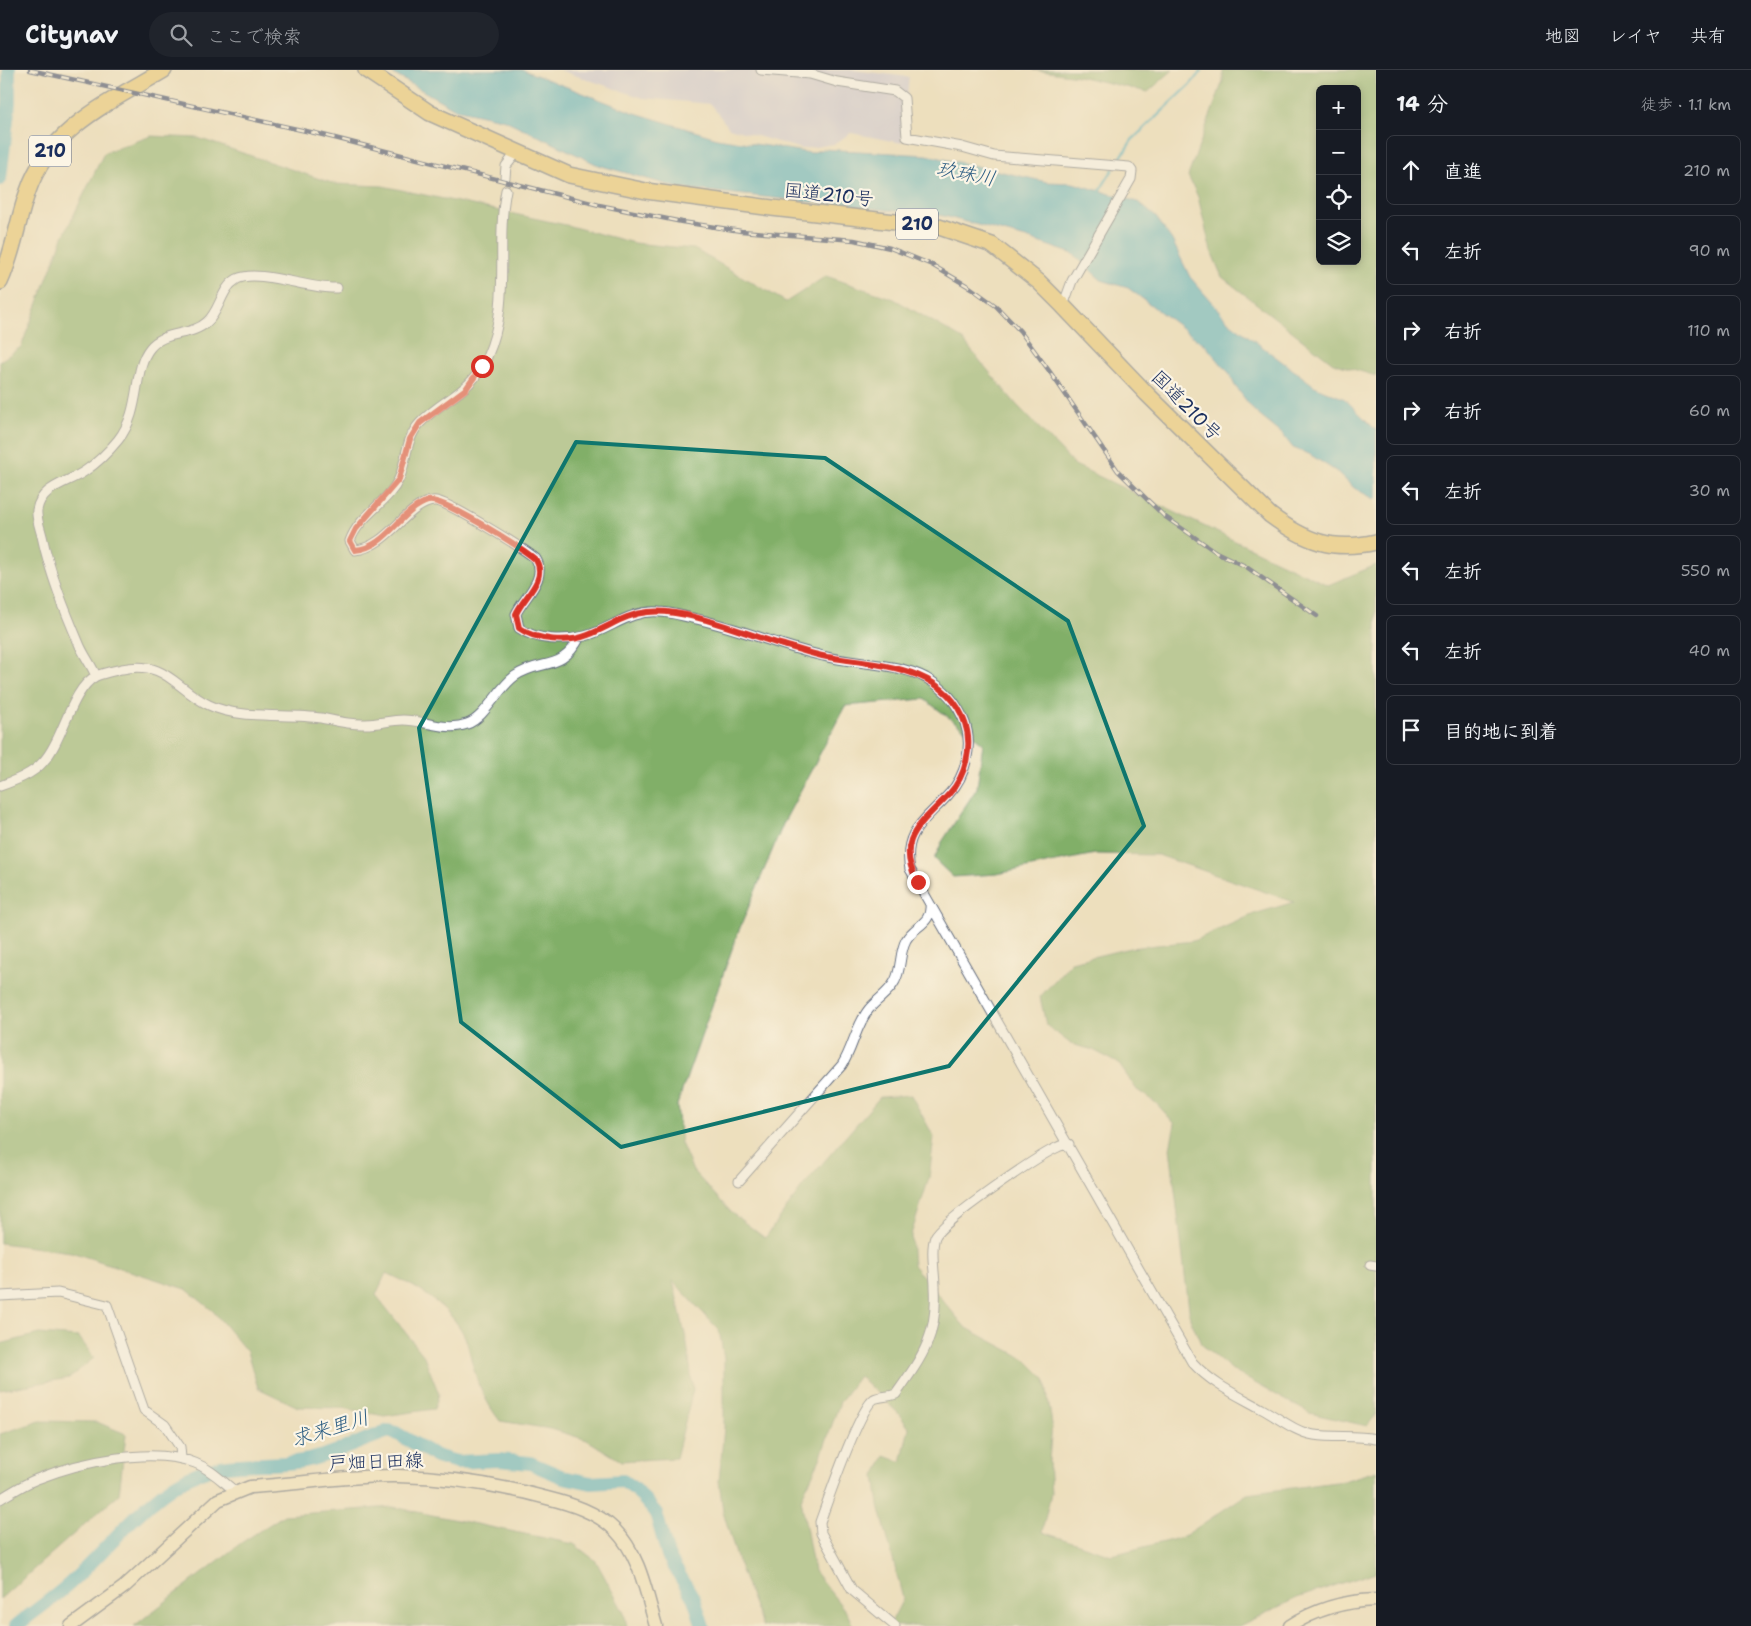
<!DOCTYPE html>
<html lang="ja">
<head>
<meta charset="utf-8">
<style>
	:root { --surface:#171b24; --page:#20242c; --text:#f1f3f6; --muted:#9ea1a6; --line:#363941 }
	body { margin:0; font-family:"Shantell Sans","Klee One",sans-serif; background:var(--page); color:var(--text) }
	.controls { position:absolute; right:15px; top:15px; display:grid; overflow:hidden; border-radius:8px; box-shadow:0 2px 8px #0003 }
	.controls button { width:45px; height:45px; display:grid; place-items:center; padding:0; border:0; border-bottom:1px solid var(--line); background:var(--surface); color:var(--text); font:25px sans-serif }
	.stop { position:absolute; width:15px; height:15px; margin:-11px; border:4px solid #d93025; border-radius:50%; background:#fff }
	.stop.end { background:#d93025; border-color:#fff; box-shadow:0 1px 5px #0008 }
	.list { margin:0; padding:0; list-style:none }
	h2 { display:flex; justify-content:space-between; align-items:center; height:65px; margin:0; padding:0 20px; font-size:21px }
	h2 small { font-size:16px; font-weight:400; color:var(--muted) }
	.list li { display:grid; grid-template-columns:32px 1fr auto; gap:15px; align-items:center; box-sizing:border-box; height:70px; margin:0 10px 10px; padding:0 10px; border:1px solid var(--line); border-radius:8px }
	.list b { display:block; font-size:19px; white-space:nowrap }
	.list em { font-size:16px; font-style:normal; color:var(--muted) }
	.icon { flex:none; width:28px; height:28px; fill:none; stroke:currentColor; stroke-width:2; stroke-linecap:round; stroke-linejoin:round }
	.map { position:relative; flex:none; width:1376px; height:1556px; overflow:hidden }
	header { display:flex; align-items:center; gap:30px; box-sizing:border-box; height:70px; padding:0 25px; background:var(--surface); border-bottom:1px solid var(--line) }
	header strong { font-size:24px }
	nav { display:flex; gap:28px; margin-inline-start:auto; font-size:18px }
	.search { width:350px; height:45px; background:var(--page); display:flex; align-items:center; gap:12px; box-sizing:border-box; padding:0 18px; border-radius:28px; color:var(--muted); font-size:19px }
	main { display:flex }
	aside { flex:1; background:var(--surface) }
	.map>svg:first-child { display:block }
</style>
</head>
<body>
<header>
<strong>Citynav</strong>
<div class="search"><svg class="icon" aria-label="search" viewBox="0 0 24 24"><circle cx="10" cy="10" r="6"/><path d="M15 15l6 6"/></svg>ここで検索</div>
<nav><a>地図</a><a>レイヤ</a><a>共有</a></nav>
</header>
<main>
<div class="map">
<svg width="1376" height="1556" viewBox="0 0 1376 1556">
	<rect width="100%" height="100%" fill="#fcf5e5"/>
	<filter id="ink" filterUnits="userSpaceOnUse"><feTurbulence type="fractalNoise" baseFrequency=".02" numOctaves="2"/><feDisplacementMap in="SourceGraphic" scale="10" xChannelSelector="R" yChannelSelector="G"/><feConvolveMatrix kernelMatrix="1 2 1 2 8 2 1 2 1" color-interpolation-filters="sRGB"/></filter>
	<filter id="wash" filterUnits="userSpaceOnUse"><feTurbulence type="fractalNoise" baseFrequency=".0096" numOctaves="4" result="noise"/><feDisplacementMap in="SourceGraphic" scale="20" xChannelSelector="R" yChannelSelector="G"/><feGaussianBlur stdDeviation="1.12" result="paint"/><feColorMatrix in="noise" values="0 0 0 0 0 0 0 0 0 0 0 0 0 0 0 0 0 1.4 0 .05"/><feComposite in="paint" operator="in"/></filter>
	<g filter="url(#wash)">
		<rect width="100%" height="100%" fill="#eddfbd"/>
		<path fill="#c3c1db" d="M559,0H853L909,7L902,73L851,63L834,74L802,79L729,58L710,34L643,28Z"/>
		<path fill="#81af67" stroke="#4e6f62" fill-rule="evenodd" d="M1033,0H1173L1148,22L1078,6Z
			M1223,0H1376V306L1333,293L1222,207L1211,181L1198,127L1188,106L1223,11ZM1320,19H1357V191H1320Z
			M151,66L198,68L335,114L383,116L566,155L634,173L694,179L786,232L826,206L894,229L961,268L1016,334L1075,395L1328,515L1376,495V1345L1367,1356L1309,1343L1235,1302L1201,1274L1190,1248L1170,1078L1175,1054L1156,1033L1137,1020L1118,993L1093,980L1071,974L1046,955L1040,927L1071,892L1130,878L1193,871L1254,844L1294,832L1158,785L1095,784L997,804L953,807L934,789L942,772L977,718L983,673L924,629L845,636L784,752L737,865L677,1035L681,1073L693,1101L732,1143L765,1168L802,1117L880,1027L911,1025L934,1067L929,1108L911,1165L913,1195L965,1257L1025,1289L1045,1309L1052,1354L1049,1391L1051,1423L1042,1462L1112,1485L1183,1467L1247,1424L1343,1411L1376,1401V1502L1297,1528L1239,1556H889L903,1529L879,1435L875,1406L885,1386L901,1392L909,1358L898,1343L859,1306L840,1332L820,1389L801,1429L814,1501L847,1543L853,1556H762L740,1498L723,1441L719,1411L724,1357V1289L719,1260L673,1211L687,1273L693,1320L676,1388L621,1391L587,1370L551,1359L500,1351C486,1333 478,1315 472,1293C470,1284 468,1275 465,1267C451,1237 415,1215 386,1203L376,1225L424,1286L439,1324L434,1339L384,1346L343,1338L298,1337L258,1318L247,1282L213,1241L186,1219L71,1182L0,1173V291L21,277L63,167L104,83Z
			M39,1264L79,1267L94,1288L69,1308L0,1320V1274Z
			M40,1351L97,1352L126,1364L119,1424L0,1529V1364Z
			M393,1437L574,1474L596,1491L624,1543L627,1556H134L241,1473L284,1445Z"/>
		<path fill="#46afc5" stroke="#306f92" d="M386,0H523L632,42L717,68L811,83L823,79L927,85L1047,112L1073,113L1138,132L1156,147L1172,170L1190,207L1228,251L1316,317L1345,329L1376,360V430L1354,418L1337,402L1309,384L1293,378L1282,364L1255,342L1235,316L1229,303L1206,276L1128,218L1101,210L1073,184L1026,168L944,146L679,118L598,95L505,50L455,39Z"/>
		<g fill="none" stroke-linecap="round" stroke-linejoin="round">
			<path stroke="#46afc5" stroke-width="2.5" d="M1116,95L1132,70L1190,15L1202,0
				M1099,122L1113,99"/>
			<path stroke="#46afc5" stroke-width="14" d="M0,109L9,33V0
				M16,1556C33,1542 51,1530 67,1516C107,1481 148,1422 198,1403C232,1390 268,1397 303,1391C332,1386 361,1370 389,1361L396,1363L436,1386L446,1389L457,1392L499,1390L530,1393L563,1407L591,1413L623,1411L636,1420L656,1443L668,1486L694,1529L703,1556"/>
		</g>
	</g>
	<g filter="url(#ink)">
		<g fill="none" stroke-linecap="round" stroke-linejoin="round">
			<g stroke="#646d7f" stroke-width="11">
				<path id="minor" d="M761,0L810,4L837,12L895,21L904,28L907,67L962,77L994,86L1129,97L1132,101L1131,109L1072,211L1063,236
					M505,108L506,96L517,82
					M506,120C495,176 512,232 487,287C470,325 444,327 420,353C405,369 407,391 399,409C388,433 359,445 350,471L355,480C380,478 396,453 415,439C421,435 428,430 436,431C450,433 523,478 536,489C548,509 523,528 516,544L519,558C537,571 564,571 585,566C612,559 628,540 659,542C670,542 682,546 692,548C737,557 779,576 823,586C857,595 895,592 926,608C944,618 958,634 965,653C973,676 966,706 949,724C927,749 902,761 910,799L1192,1292C1212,1314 1237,1325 1262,1339C1279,1348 1295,1362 1314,1365C1335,1368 1355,1365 1376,1369
					M96,606C92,596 85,587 80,576C65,541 50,504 42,466C40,458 36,448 37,440C41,416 68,413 85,401C97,393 109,381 118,370C142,340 132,300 150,278C164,260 191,267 207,252C220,241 221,218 237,209C258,198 311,220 337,218
					M0,716C14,711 33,704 43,692C63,671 71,619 96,606C104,603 114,601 122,599C167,590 174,618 209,635C240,650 287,643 321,648C336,651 350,655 366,654C378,654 391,650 403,650C424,650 446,662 467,654C485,648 498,618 515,606C542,588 561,603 580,567
					M739,1111L842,995C853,978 856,955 869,939C877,929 889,923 895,911C902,898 899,883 906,870C915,855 932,854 930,834
					M1370,1195L1376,1196
					M0,1226L58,1223L107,1235L144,1340L165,1355L180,1377L181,1388
					M0,1429C12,1422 24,1414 37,1409C80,1392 152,1376 195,1393C211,1399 223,1412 236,1422
					M895,1556L852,1520L821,1463L820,1452C828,1430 859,1339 874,1329C879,1326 889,1327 896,1324C923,1286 938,1265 935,1217C935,1202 930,1181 935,1167C941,1152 1039,1085 1058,1077C1061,1075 1065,1075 1069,1074"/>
			</g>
			<g stroke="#646d7f" stroke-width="15">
				<path id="secondary" d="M71,1556L124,1517L218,1430L250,1417C299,1414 350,1405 398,1406C448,1407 499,1415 547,1428C571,1434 597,1442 615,1460C640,1485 646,1523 656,1556
					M1290,1556C1316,1539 1345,1531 1376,1530"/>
			</g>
			<g stroke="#646d7f" stroke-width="18">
				<path id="trunk" d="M366,0L430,43L569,105L646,121L772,138L939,157L992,175L1039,212L1063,236L1147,324L1270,445C1305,471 1332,482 1376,472
					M0,212C14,182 17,151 28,121C49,58 112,31 164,0"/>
			</g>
			<use href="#minor" stroke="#fff" stroke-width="9"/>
			<use href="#secondary" stroke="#f7e8c3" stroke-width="12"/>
			<use href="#trunk" stroke="#ebc669" stroke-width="15"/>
			<g stroke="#1b2f5e" stroke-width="4.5">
				<path id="rail" d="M30,0L315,63L599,135L682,152L741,161L854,170L890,178L910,186L932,195L971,218L996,236L1020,261L1050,302L1118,401L1164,446L1216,482L1245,496L1317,546"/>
			</g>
			<use href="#rail" stroke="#fcf5e5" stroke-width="2.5" stroke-dasharray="8" stroke-linecap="butt"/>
		</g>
	</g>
	<g fill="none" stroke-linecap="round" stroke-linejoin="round" filter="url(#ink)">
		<path stroke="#d93025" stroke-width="6" d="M482,296L466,319L420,353L410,369L399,409L356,459L350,471L355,480C387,478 400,440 428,431C442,427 522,478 536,490C548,510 523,527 516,544L519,558C537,571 568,573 588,565C609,557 625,544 648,542C687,538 742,563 780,574C795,578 811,584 827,587C877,595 946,596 965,653C973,676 966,706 949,724C923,753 893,769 918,812"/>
	</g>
	<path d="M0 0H1376V1556H0ZM576,372L825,388L1068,551L1144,756L949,996L621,1077L461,952L419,658Z" fill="#eddfbd" fill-opacity=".55" fill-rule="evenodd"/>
	<path fill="none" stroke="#0f766e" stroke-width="4" stroke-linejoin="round" d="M576,372L825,388L1068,551L1144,756L949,996L621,1077L461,952L419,658Z"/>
	<g text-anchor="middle" stroke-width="4.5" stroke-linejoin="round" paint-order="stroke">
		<g fill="#fcf5e5" stroke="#5e6a86" stroke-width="1">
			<rect x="29" y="65.5" width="42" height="31" rx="4"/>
			<rect x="896" y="138.5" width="42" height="31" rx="4"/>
		</g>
		<g font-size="18" font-weight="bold" fill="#1b2f5e">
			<text x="50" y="87">210</text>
			<text x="917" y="160">210</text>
		</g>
		<g font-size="19" fill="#1b2f5e" stroke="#fcf5e5">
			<text transform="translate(829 124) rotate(6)" y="7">国道210号</text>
			<text transform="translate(1187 335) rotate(45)" y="7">国道210号</text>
			<text transform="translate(376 1391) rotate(-2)" y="7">戸畑日田線</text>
		</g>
		<g font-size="20" font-style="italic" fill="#2a5c82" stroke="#fcf5e5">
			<text transform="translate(966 103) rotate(11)" y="7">玖珠川</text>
			<text transform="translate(330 1358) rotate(-17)" y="7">求来里川</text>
		</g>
	</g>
</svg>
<div class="controls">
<button>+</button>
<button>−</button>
<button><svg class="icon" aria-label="locate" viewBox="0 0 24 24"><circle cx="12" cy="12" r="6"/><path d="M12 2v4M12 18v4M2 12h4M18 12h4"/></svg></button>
<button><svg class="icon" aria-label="layers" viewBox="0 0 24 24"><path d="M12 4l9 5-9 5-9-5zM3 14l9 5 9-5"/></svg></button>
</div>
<div class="stop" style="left:482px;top:296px"></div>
<div class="stop end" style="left:918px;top:812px"></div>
</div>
<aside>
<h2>14 分<small>徒歩 · 1.1 km</small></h2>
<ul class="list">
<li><svg class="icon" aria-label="ahead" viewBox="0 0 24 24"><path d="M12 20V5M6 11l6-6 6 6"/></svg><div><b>直進</b></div><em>210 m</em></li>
<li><svg class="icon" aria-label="left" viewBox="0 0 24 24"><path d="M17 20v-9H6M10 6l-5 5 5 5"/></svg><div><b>左折</b></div><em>90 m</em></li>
<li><svg class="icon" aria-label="right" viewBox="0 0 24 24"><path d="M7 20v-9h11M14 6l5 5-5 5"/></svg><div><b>右折</b></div><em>110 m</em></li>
<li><svg class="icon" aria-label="right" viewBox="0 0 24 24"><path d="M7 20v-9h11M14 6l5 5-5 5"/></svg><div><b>右折</b></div><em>60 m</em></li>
<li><svg class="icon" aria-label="left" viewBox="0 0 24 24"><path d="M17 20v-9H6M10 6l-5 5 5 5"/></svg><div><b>左折</b></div><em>30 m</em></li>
<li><svg class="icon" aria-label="left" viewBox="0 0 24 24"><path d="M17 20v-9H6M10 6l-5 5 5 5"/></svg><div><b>左折</b></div><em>550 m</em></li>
<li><svg class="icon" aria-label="left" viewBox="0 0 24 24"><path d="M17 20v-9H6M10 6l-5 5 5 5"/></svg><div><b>左折</b></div><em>40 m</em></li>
<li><svg class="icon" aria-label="arrive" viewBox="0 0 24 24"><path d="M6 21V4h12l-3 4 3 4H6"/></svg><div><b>目的地に到着</b></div></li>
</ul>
</aside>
</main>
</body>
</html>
